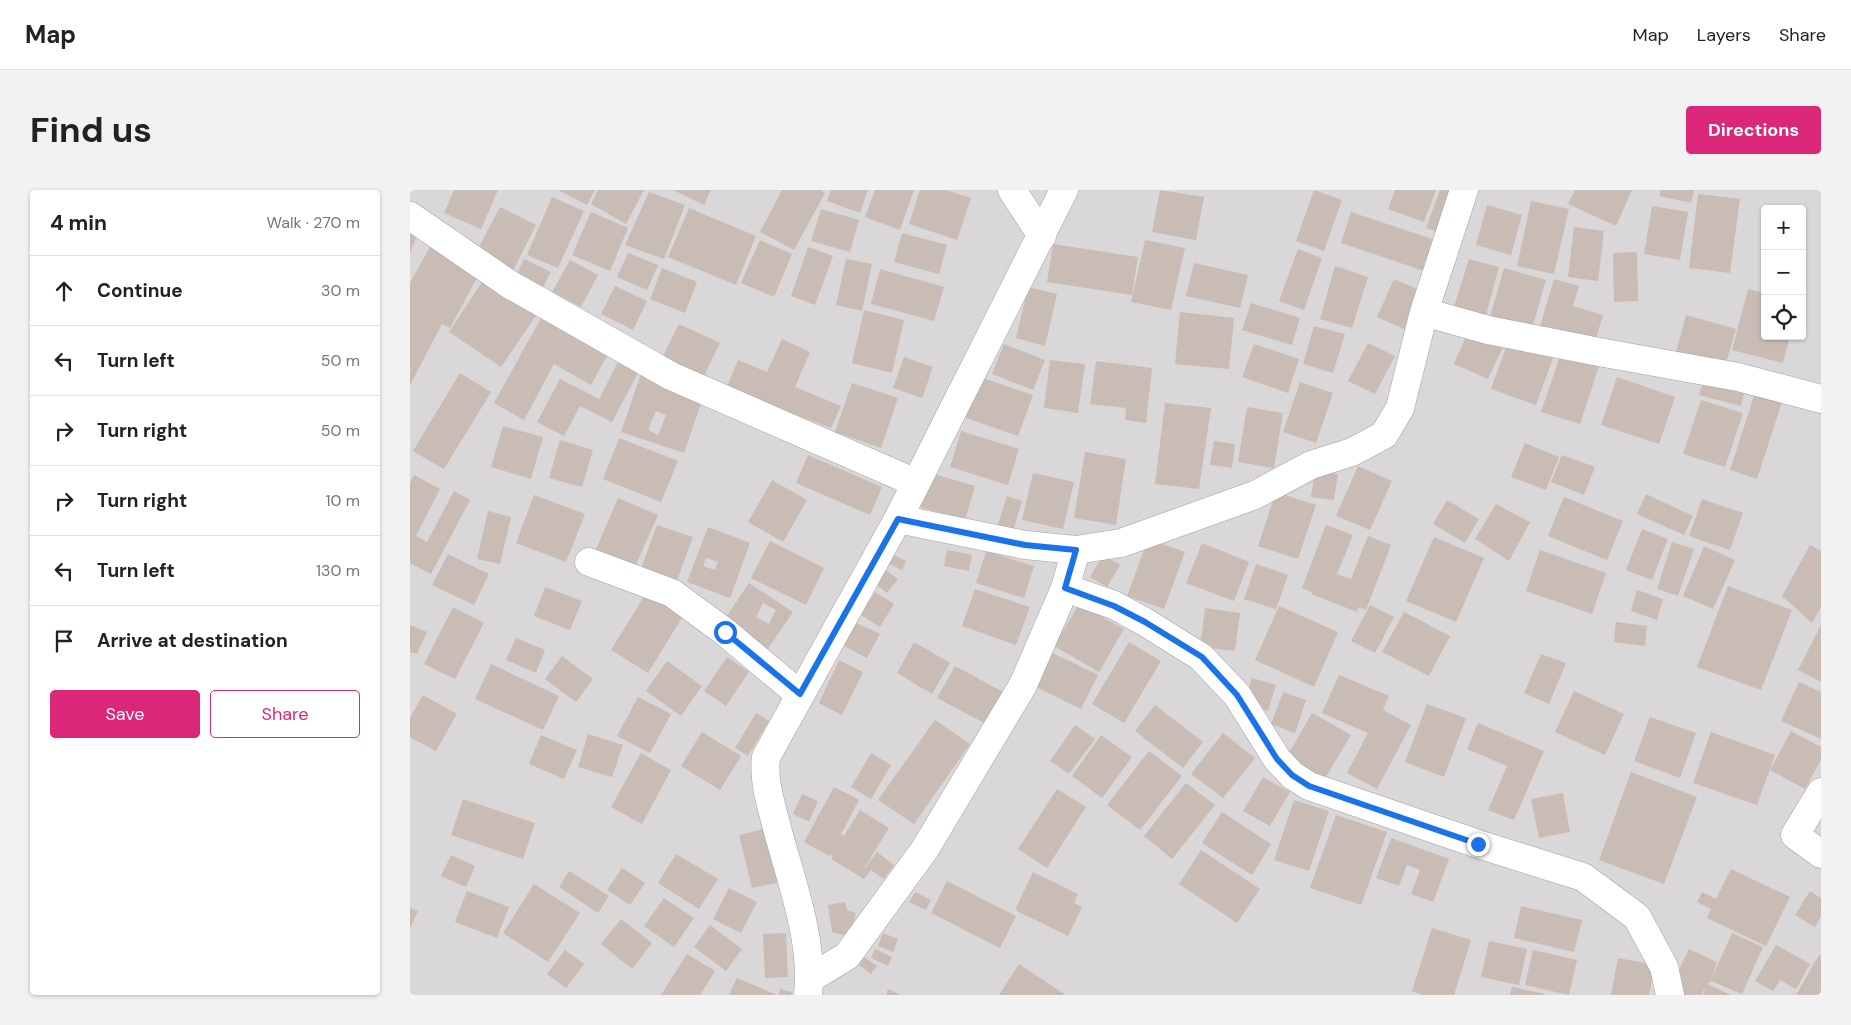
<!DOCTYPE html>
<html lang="en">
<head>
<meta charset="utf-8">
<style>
	:root { --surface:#fff; --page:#f2f2f2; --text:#222; --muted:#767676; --line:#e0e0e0; --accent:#db2777 }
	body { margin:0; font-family:"DM Sans",sans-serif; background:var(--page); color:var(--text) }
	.controls { position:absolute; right:15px; top:15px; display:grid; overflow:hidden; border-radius:5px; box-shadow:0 1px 4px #0004 }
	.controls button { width:45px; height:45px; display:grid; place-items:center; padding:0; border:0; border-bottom:1px solid var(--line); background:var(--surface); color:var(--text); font:25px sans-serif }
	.stop { position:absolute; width:15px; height:15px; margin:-11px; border:4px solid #1a73e8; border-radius:50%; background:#fff }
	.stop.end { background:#1a73e8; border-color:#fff; box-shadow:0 1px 5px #0008 }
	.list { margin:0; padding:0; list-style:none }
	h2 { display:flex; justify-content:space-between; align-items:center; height:65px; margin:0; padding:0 20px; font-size:21px }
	h2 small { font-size:16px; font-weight:400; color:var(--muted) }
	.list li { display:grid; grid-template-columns:32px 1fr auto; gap:15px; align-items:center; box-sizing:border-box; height:70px; padding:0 20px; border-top:1px solid var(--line) }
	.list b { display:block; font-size:19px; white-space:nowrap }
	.list em { font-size:16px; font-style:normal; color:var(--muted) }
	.actions { display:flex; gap:10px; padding:15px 20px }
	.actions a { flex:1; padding:11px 0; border:1px solid var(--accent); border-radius:5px; text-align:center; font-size:18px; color:var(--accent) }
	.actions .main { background:var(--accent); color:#fff }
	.icon { flex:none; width:28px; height:28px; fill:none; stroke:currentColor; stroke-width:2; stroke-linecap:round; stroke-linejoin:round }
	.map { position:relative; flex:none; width:1411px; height:805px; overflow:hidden; border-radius:5px }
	header { display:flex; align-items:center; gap:30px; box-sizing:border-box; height:70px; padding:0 25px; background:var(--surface); border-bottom:1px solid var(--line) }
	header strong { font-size:24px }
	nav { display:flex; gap:28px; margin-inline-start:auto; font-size:18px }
	.intro { display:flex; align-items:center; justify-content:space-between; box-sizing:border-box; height:120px; padding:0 30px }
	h1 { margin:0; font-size:35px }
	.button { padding:12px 22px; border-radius:5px; background:var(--accent); color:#fff; font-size:18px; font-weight:700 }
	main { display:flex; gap:30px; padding:0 30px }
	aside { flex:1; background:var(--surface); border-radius:5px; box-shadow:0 1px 4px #0004 }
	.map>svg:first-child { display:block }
</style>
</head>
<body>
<header>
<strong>Map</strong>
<nav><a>Map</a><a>Layers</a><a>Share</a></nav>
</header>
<div class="intro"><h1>Find us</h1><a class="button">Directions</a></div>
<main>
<aside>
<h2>4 min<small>Walk · 270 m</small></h2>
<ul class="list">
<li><svg class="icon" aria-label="ahead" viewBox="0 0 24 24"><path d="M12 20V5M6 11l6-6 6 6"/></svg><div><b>Continue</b></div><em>30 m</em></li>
<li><svg class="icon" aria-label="left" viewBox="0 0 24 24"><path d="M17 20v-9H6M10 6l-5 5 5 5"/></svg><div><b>Turn left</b></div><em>50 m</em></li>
<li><svg class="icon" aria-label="right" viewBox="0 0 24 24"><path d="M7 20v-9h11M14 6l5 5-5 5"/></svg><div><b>Turn right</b></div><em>50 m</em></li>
<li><svg class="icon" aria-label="right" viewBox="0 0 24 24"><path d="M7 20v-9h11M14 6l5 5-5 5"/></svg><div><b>Turn right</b></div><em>10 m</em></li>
<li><svg class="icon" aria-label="left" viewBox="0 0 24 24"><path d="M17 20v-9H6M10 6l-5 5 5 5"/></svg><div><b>Turn left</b></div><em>130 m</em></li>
<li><svg class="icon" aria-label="arrive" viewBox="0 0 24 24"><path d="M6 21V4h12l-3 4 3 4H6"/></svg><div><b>Arrive at destination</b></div></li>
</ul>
<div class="actions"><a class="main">Save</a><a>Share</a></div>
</aside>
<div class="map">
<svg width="1411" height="805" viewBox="0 0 1411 805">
	<rect width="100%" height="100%" fill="#ede6df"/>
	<path fill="#d9d7d7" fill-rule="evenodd" d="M0,0H1411V805H0ZM1355,19H1392V146H1355Z"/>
	<path fill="#c9bcb5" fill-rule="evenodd" d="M44,0H88L71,39L34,23Z
		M148,0H185L177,15Z
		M188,0H234L216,34L181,14Z
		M263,0H301L294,15Z
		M372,0H410L415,3L384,60L350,42Z
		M421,0H458L450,23L417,11Z
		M465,0H504L490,40L455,27Z
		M510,0H536L561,8L547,50L499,34Z
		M750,0L794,7L786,50L742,42Z
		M904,0L932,10L914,61L886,51Z
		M985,0H1026L1014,32L978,19Z
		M1030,0H1050L1033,44L1016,38Z
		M1165,0H1222L1206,36L1158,14Z
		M1251,0H1284L1281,13L1249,6Z
		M239,2L275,15L254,69L215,55Z
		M1288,4L1330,9L1320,83L1279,78Z
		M142,7L174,21L148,78L117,65Z
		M1121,11L1159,19L1144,84L1107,76Z
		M1077,15L1112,25L1101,65L1066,55Z
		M1242,16L1278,22L1270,70L1234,64Z
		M90,17L126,35L101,85L64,66Z
		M279,18L346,46L326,95L258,67Z
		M411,19L449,30L440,62L401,51Z
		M181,22L218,38L200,81L162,65Z
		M941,22L1025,50L1014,81L931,53Z
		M0,33L10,37L0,63Z
		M1164,37L1194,41L1188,91L1158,87Z
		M492,43L537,55L529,84L484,72Z
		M350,50L382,64L364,107L331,93Z
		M735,50L775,58L761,120L721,112Z
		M22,53L70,82L40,138L32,134L0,195V93Z
		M643,54L728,67L722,105L637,92Z
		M398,57L423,66L405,115L381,106Z
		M888,59L912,68L894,120L869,111Z
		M1227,62L1228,111L1204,112L1203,63Z
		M218,63L248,75L237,100L207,87Z
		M114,69L141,82L131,101L105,88Z
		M436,69L462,74L452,121L426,115Z
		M1059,69L1089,77L1075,129L1043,120Z
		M160,70L188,85L171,117L142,102Z
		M784,73L838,85L830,118L776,106Z
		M925,76L958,87L942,138L910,129Z
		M252,78L287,92L275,123L240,109Z
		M1094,78L1136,90L1121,142L1079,131Z
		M470,79L534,97L524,131L461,114Z
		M74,89L127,124L91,177L39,142Z
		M984,89L1014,102L996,140L967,127Z
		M1144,89L1169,96L1163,116L1193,125L1184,155L1128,143Z
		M205,96L237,111L223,140L191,124Z
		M618,97L647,104L635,156L606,148Z
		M1338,99L1355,103V146H1380L1373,173L1322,160Z
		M841,113L890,128L882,155L832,140Z
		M454,120L494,130L482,183L442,173Z
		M770,122L824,128L819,179L765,174Z
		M1276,125L1326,139L1315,176L1266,162Z
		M131,128L198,164L181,195L144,174L114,230L84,213Z
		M269,134L310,153L290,194L249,174Z
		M904,136L935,144L923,183L893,174Z
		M1059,139L1094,155L1078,189L1044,174Z
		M372,149L400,162L385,197L431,216L421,238L375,221L374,224L315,201L328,170L357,182Z
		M1099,149L1144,165L1126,215L1081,199Z
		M958,153L985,166L965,204L938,191Z
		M594,154L635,170L623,200L582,184Z
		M844,154L889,169L878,203L832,187Z
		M1152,160L1190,173L1170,234L1131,222Z
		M494,167L523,177L512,208L483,198Z
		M640,170L675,174L668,223L634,218Z
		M686,171L742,178L736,233L715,230L716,218L680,214Z
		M208,172L228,183L202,232L170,216L154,246L127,232L150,189L189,209Z
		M50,183L81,202L34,279L3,261Z
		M231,184L294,205L274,263L211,242ZM246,221L256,225L248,245L238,240Z
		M570,187L623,205L608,246L556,228Z
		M1207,187L1265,207L1249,254L1191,235Z
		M1294,188L1335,199L1331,216L1289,205Z
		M890,192L923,203L906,253L873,242Z
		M442,193L488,208L471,258L425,242Z
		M1345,203L1372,212L1347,289L1320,280Z
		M1291,210L1333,223L1315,277L1273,264Z
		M755,213L801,218L789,299L745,294Z
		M837,217L873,223L864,278L828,272Z
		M93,236L133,247L121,289L81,277Z
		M551,241L609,259L598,295L540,277Z
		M209,248L268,271L251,312L193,289Z
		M150,250L183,260L172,297L139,288Z
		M804,251L825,254L822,278L800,275Z
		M1115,253L1149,267L1136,300L1101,287Z
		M675,262L716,269L706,335L664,328Z
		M398,265L472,297L460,325L386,293Z
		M1152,265L1185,277L1174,305L1141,292Z
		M948,276L982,291L960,340L926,326Z
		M905,280L928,284L924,310L901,307Z
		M520,283L565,296L555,330L510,317Z
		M623,283L664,292L653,339L612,330Z
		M4,285L30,299L6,346L17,352L44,301L60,310L21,384L0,373V293Z
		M362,290L397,310L373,352L338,332Z
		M866,302L906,315L888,369L848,356Z
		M1236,304L1283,326L1274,345L1227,324Z
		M124,305L175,324L156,372L106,353Z
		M597,306L612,311L603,342L587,337Z
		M1154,307L1213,331L1197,370L1138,346Z
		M208,308L248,325L223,381L184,364Z
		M1292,309L1333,323L1320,360L1279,346Z
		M1037,310L1069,329L1055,353L1023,334Z
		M1086,314L1120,332L1099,371L1065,349Z
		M78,321L101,327L90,374L67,369Z
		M247,335L283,347L266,393L230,381Z
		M916,335L943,345L927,384L941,389L958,346L981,355L956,420L949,417L947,422L901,404L902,402L892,398Z
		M298,337L340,353L320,408L277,392ZM296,368L308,372L305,380L293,376Z
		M1232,339L1258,349L1242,390L1216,380Z
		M1024,347L1074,368L1046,432L996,411Z
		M738,349L775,362L754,419L717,406Z
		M360,351L414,378L396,415L341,388Z
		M1262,352L1284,359L1268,406L1247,399Z
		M792,353L839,372L824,411L776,393Z
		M1400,355L1411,361V417L1402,433L1372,406Z
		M1294,356L1325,370L1303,419L1273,406Z
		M537,360L562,365L559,381L534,376Z
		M1130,360L1196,383L1182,424L1116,401Z
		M576,361L624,376L614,408L566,393Z
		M38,364L79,384L64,415L22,395Z
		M483,365L496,371L492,380L479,374Z
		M693,365L710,375L697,397L680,387Z
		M846,374L878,385L866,419L834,409Z
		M474,379L488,389L477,403L464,393Z
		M339,393L383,422L357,460L314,430ZM353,413L366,420L359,434L346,427Z
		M1318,396L1382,420L1351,500L1287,477Z
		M135,397L172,411L160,440L124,426Z
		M565,399L620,417L606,455L552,436Z
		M1227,400L1253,409L1247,430L1221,421Z
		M465,402L484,414L470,437L451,425Z
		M236,403L273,426L238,483L201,460Z
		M669,414L714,439L689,482L644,456Z
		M960,415L984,427L965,463L941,451Z
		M869,416L928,442L904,497L845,470Z
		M43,417L74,433L45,489L14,474Z
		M795,418L830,423L825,461L790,457Z
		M994,422L1040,446L1019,486L972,462Z
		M444,432L470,444L457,468L432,455Z
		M1206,432L1237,436L1235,456L1204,452Z
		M0,435L17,442L7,464L0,462Z
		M1411,435V492L1388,480Z
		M106,448L135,460L126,483L96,470Z
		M504,452L540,473L522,504L487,483Z
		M719,452L751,471L714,533L682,514Z
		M643,463L688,485L671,519L626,497Z
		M1131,464L1156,473L1139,514L1114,503Z
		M152,466L183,489L166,512L135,489Z
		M317,467L339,482L316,516L294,501Z
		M429,470L453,482L432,525L409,513Z
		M257,471L292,496L271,526L236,501Z
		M81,474L149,506L133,540L65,509Z
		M545,476L597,504L580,536L527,508Z
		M929,485L979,506L973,520L1001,535L967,599L937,583L958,543L912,523Z
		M842,488L866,495L858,521L834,514Z
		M1389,492L1411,502V549L1371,531Z
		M1164,501L1214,524L1195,565L1145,542Z
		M873,502L896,510L885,543L861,534Z
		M13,505L47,524L26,561L0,547V528Z
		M228,507L261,524L240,563L207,546Z
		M1017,514L1056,528L1034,587L995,572Z
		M745,515L793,552L773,578L725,541Z
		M346,523L359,531L338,566L325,558Z
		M902,523L941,545L914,590L876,568Z
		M1240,527L1286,543L1270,588L1224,571Z
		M525,530L560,554L504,634L468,610Z
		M1068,533L1134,561L1104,630L1078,620L1097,576L1057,559Z
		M665,535L685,549L659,584L640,571Z
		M1381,541L1411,557V570L1395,599L1360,580Z
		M292,542L331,566L310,600L271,576Z
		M1301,542L1365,565L1347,615L1283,593Z
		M813,543L845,568L813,608L781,584Z
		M178,544L213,555L202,587L168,577Z
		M131,545L167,560L154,589L119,574Z
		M691,545L722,567L692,608L662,586Z
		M739,561L772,586L730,640L697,615Z
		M231,563L261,580L232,634L201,617Z
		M461,563L481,575L461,609L441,597Z
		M1221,582L1287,607L1254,694L1189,670Z
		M853,587L880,602L860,636L833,621Z
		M776,593L805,615L762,669L734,646Z
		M424,597L449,610L431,644L434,646L450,620L479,638L452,682L467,662L484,675L474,689L461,680L454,689L421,669L423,666L420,664L419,666L394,652Z
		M647,599L676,617L637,678L608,659Z
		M1153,603L1160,642L1129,648L1121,609Z
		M392,604L408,611L399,632L383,624Z
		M53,609L125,633L113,669L41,645Z
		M884,610L919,621L899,681L864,670Z
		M812,622L861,654L842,685L792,653Z
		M926,625L977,642L951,715L900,698Z
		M358,638L371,692L342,698L329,645Z
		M981,648L1039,669L1023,712L1001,704L1010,680L997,675L989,696L966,688Z
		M791,660L850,699L827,733L769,694Z
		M266,664L308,689L289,719L248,693Z
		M41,665L65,676L56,697L31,686Z
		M212,678L235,693L220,715L197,700Z
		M1321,679L1380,707L1356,756L1297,728L1301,719L1287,712L1292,702L1306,709Z
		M159,681L199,706L188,723L149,697Z
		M623,682L668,704L664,713L672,717L658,746L605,720Z
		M537,691L606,726L590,758L521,723Z
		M124,694L170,723L138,772L93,743Z
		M319,698L347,712L331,743L303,729Z
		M57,701L99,717L87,748L45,732Z
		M1400,701L1411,708V726L1405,737L1385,725Z
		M505,702L521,710L516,720L499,712Z
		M254,708L284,728L264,757L234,736Z
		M435,712L437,720L446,723L440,747L422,742L418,715Z
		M1111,716L1172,730L1164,762L1104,748Z
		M0,718L8,721L0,738Z
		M211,729L242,753L222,779L191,754Z
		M300,735L332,759L316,781L284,757Z
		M1022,738L1061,750L1044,805H1013L1002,801Z
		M376,743L378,787L355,788L353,744Z
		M473,743L488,749L483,762L468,756Z
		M1322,743L1353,757L1332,804L1301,791L1297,794L1321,805H1293L1296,796L1291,805H1265L1262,794L1279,759L1307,772L1301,790Z
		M1079,751L1117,759L1109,795L1071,787Z
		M1366,755L1400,774L1386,799L1370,790L1363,801L1345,791Z
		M465,759L482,767L478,776L461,768Z
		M155,760L174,774L156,798L137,784Z
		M1123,760L1167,770L1159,805L1115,795Z
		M277,764L305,781L290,805H251Z
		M1409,765L1411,766V805H1386Z
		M454,767L467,776L461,784L449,775Z
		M1208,768L1245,775L1239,805H1201Z
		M609,774L656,805H589Z
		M327,788L367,805H319Z
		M1102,797L1135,804V805H1100Z
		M370,799L382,802L381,805H369Z
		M478,799L490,805H476Z"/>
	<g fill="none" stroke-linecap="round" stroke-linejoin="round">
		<g stroke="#a1a1a1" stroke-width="29">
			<path id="minor" d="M602,0L632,46
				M0,26L99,94L261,186L506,293
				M1014,122L1078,140L1189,162L1328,187L1411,209
				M488,329L615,355L666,360L711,353L845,305L901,275L942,262L974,245L990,218L1014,122L1054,0
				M179,372L262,403L315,442L389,504
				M655,398L704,415L735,432L791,467L827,505L867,569L882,585L899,596L1068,654L1173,687L1227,727L1254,777L1260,805
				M1411,602L1385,645L1411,664
				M399,789L437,766L515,659L613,495L655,398L666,360
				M398,805C404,750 381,691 367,638C361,614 353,591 356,567L488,329L654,0"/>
		</g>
		<use href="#minor" stroke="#fff" stroke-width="28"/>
	</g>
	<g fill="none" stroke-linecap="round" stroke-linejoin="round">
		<path stroke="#1a73e8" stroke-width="6" d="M315,442L390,504L488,329L615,355L666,360L655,398L704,416L735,432L792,467L827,505L867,569L882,585L899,596L1068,654"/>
	</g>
</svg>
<div class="controls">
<button>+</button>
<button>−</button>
<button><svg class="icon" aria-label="locate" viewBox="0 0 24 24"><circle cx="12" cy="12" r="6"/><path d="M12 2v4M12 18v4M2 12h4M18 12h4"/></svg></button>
</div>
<div class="stop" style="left:315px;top:442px"></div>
<div class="stop end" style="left:1068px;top:654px"></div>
</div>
</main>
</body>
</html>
